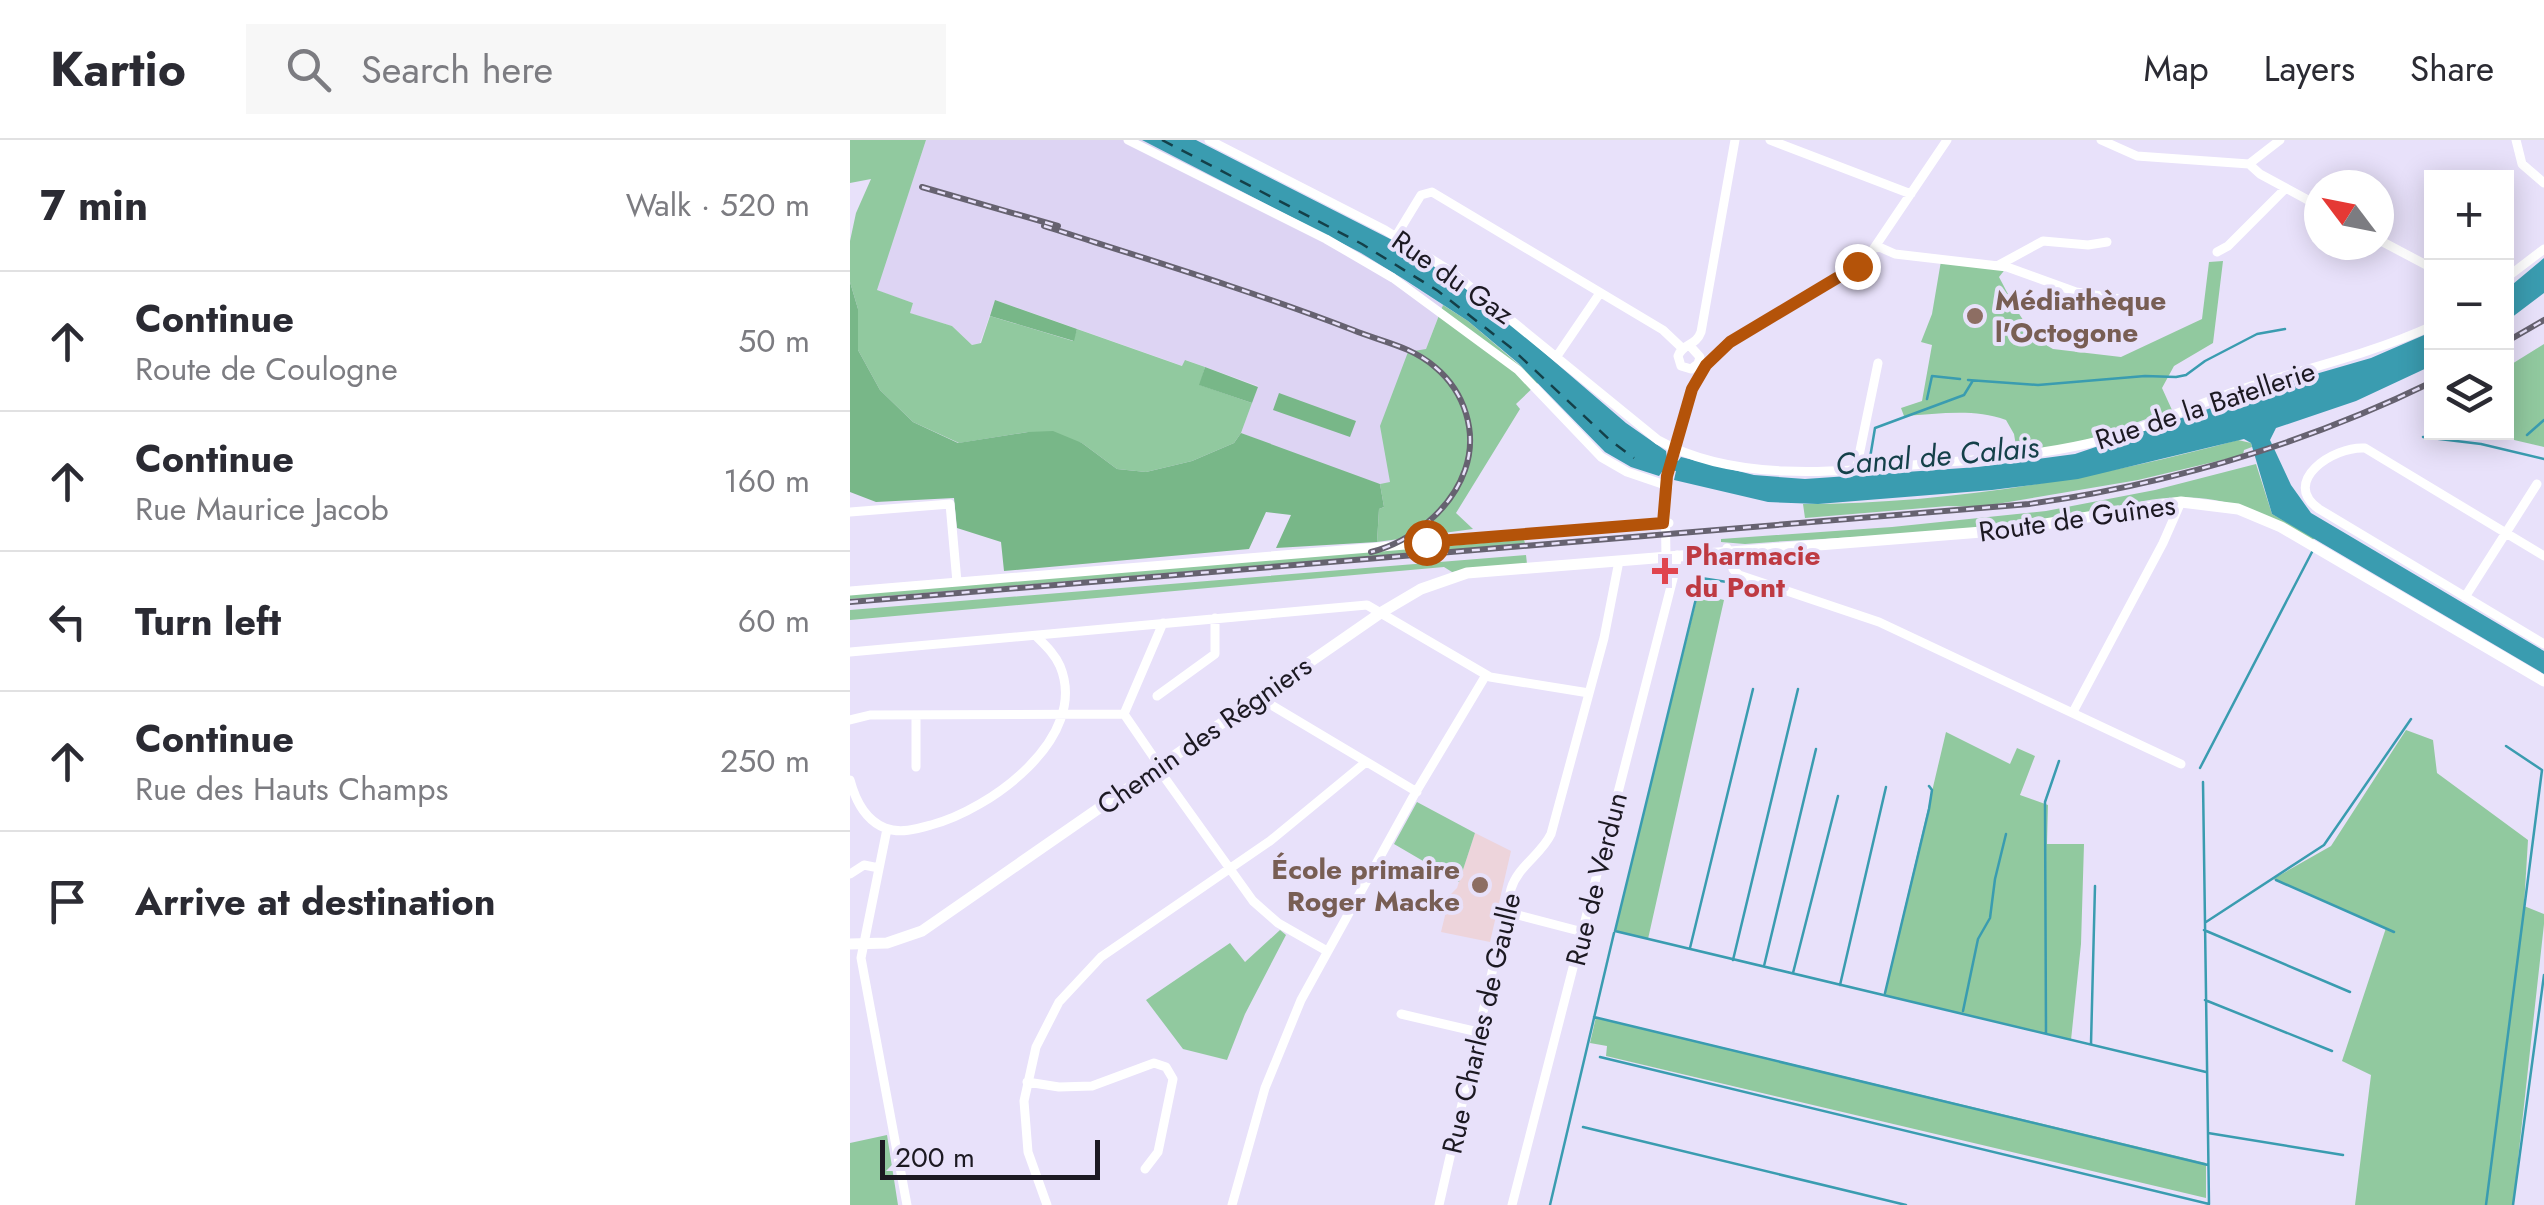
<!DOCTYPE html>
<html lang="en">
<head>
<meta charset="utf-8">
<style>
	:root { --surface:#fff; --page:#f7f7f7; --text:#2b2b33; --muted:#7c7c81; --line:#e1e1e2 }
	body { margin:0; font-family:Jost,sans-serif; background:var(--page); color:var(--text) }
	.controls { position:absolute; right:30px; top:30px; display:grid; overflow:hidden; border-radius:0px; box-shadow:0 5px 25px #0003 }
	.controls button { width:90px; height:90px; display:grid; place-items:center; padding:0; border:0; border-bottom:2px solid var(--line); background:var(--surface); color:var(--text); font:50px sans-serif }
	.compass { position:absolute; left:1454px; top:30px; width:90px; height:90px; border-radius:50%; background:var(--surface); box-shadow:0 5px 25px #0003; rotate:302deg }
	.scale { position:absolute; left:30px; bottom:25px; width:220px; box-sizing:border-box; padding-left:10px; border:5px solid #1c1922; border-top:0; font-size:28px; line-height:35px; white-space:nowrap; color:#1c1922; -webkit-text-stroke:8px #e8e1fa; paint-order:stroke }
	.stop { position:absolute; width:30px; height:30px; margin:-22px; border:8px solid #b45309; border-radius:50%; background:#fff }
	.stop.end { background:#b45309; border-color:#fff; box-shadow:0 2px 10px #0008 }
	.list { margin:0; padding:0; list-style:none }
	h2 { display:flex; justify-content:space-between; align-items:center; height:130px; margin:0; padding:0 40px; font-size:42px }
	h2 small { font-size:32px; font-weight:400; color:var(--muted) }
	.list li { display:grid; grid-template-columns:65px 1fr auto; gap:30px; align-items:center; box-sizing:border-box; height:140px; padding:0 40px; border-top:2px solid var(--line) }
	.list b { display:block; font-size:38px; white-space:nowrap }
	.list p { margin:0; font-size:32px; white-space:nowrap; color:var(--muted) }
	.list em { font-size:32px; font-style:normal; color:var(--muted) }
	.icon { flex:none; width:55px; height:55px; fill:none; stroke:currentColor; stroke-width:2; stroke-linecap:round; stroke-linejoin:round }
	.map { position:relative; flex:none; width:1694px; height:1065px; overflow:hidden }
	header { display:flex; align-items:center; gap:60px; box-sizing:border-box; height:140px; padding:0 50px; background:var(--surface); border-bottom:2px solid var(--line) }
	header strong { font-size:48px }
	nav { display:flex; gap:55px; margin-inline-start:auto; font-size:35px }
	.search { width:700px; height:90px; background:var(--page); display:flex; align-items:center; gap:25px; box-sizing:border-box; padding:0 35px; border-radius:0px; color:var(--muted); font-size:38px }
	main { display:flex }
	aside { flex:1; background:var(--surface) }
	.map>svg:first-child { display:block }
</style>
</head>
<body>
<header>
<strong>Kartio</strong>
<div class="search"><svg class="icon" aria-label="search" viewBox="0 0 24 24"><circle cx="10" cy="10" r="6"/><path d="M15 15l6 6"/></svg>Search here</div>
<nav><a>Map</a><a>Layers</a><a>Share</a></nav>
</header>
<main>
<aside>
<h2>7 min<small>Walk · 520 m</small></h2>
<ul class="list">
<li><svg class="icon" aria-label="ahead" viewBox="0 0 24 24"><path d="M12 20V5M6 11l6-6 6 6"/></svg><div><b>Continue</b><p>Route de Coulogne</p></div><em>50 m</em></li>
<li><svg class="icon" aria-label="ahead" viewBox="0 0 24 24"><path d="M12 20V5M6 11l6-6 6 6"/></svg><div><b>Continue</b><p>Rue Maurice Jacob</p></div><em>160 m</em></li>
<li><svg class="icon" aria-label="left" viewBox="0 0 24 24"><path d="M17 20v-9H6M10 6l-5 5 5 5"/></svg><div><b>Turn left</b></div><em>60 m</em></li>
<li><svg class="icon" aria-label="ahead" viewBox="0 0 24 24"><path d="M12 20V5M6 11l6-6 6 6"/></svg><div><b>Continue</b><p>Rue des Hauts Champs</p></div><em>250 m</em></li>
<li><svg class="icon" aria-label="arrive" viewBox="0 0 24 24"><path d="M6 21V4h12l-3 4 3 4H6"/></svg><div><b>Arrive at destination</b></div></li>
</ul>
</aside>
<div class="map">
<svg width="1694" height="1065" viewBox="0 0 1694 1065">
	<rect width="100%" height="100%" fill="#e8e1fa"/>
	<path fill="#ddd4f3" d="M76,0H292L511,113L593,165L576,209L540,343L530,344L497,334L391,293L408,246L336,220L333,226L145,160L130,203L122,205L102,186L59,173L63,163L26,150Z"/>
	<path fill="#edd4db" d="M625,693L661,711L640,802L591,792L600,755L607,748Z"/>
	<path fill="#91c99f" d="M0,0H76L27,150L63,163L60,173L102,186L122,205L131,203L140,176L223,201L227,189L332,226L335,220L355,227L350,245L402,263L391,293L384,303L342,321L296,332L267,329L232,303L178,292L109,303L63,282L30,250L8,210V169L0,142V101L6,73L21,39L0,43Z
		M1091,121L1157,127L1149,137C1162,161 1178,197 1203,209L1271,217L1352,179L1359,122L1373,121L1363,203L1324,226L1312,248L1322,270L1228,303L1167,312L1164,294L1156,280C1123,268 1089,274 1054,276L1051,268L1072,261L1082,205L1071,202L1082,174Z
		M593,165L618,181L689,242L666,264L670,269L606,373L623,389L527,402L529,369L534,367L530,344L540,342L530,286L558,212L576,209Z
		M1694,204V307L1634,293L1656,292L1657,227Z
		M1388,300L1401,303L1402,307L1394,310L1393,315L1288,340L1129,367L1098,366L955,378L953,364C1097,364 1250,338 1388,300Z
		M1406,324L1422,374L1465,398L1462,400C1424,379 1393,362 1349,358C1298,353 1242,375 1191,382C1093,395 994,396 895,404L871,402V399L1042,387L1196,371L1305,350Z
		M674,399L675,404L0,459V454Z
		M676,415L677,424L602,432L594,427L0,480V470Z
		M848,454L874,460L798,799L765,791Z
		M1556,590L1583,600L1587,633L1678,700L1674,766L1694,774V784L1663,1065H1505L1521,935L1492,921L1536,788L1423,739L1481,706Z
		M1096,592L1160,624L1167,608L1185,616L1170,655L1198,665L1197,704H1234L1231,804L1221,900L1034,855Z
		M567,662L625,693L609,742L544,704Z
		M430,790L436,795L395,874L377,920L333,909L296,860L380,803L395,822Z
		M746,877L1356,1023V1058L756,916L757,906L740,903Z
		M37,995L48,1065H0V1003Z"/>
	<path fill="#78b788" d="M0,142L8,169V210L30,250L63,282L108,303L178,292L203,291L232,303L267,329L296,332L342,321L384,303L391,293L530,344L534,367L529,369L527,402L426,408L441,375L416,372L399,409L154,431L151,402L107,388L104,358L26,362L0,352Z
		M145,160L227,189L224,201L140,176Z
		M355,227L408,247L402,263L349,245Z
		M429,253L506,281L500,297L423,270Z"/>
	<path fill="#3a9cb0" d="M292,0H346L554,106L635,162L776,283L816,311L817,318L828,321L831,317L904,335L955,339L1128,327L1225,314L1438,242L1521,218L1581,192V226L1506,261L1426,288L1420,300L1441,345L1461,373L1694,511V534L1422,374L1401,303L1394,299L1228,339L1142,350L968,364L918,362L824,340L826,331L814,329L809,336L781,327L755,312L668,223L618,181L555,140L511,113Z
		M1694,118V153L1657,181V149Z"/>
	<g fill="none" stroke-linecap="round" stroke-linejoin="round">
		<path stroke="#3a9cb0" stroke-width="2.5" d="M1118,240L1188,245L1295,236L1326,237L1336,235L1355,221L1407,194L1435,189
			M1077,259L1082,236L1110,239
			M1677,295L1694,280
			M1573,297L1631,304L1694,319
			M1019,324L1025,288L1114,255L1122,242
			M877,442L851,438L765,791L1356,932
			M1350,628L1462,412
			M1353,642L1359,1064
			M1426,740L1544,792
			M1356,782L1474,705L1561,579
			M1354,790L1500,852
			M840,808L903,549
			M883,820L948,549
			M914,826L966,609
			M943,833L988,656
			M990,845L1036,647
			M1035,853L1079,669L1082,650L1079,646
			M1355,860L1482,911
			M1113,871L1128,799L1140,778L1145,739L1156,694
			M744,877L1358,1025
			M1196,893L1195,662L1209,621
			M1241,904L1245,746
			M750,917L1359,1064
			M733,987L1056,1065
			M1358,993L1493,1015
			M700,1065L764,793
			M1636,1065L1692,630L1656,606
			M1663,1065L1694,835"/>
		<path stroke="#144049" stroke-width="2.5" stroke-dasharray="12 10" stroke-linecap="butt" d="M312,0L512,104L588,151L660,207L761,301L784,318"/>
		<path stroke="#fff" stroke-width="9" d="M278,0L476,99L543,138L668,230L751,317L777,332L818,346
			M359,0L535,90L602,132L808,300C888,345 998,331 1085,323C1135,319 1187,315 1236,304C1293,291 1346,263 1401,246C1462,227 1523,213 1582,186
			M920,0L1061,54
			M1251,0L1287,16L1399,24L1430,0
			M1666,0L1672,24L1694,43
			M1399,24L1410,34L1469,66
			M546,96L571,55L582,52L813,190L832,208
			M1529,100L1582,128
			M1027,106L1045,114L1157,127L1226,152L1300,164
			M1367,112L1378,106L1436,48
			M1147,126L1193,101L1238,105L1257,102
			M1656,138L1694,109
			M707,216L750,153
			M841,229L831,226L828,216C833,203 846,206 851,192L885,0
			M841,229L848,224L850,217L841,207
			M1006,330L1028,223
			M0,372L100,364L107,442
			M877,408L883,429L889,435L1029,482L1331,624
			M1694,416L1515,308C1483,306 1430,342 1469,369L1694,504
			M816,419L815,345L842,249L856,225L880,201L991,137L1018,117L1097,0
			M0,451L819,383
			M1615,457L1687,344
			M0,512L517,465L640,537L739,553
			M307,556L365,514V478
			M408,557L567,652
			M1223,572L1313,403L1331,362
			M274,574L313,483
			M274,574L309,625
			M0,580L20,575L274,574
			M66,627V575
			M307,627L403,761L428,783L477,811
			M0,640C5,659 15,680 35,688C50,694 67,689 81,685C139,670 240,598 210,526C205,514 195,505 186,496
			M37,689L11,818L57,1065
			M0,734L14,725L29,728
			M656,772L733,792
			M551,874L628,892
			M177,942L209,947L242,946L304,923L316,927L323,939L308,1012L295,1029
			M197,1065L178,1012L174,961L186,907L209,862L251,817L420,701L516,622
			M382,1065L415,948L451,860L563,657L636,535
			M589,1065L661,749C668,726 691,715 701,694L754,498L769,421
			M662,1065L826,427L827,415"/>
		<path stroke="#fff" stroke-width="11" d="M0,804L37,803L72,791L532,472L571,449L617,433L1157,390L1331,362L1388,369L1431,387L1694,541"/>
		<g stroke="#666270" stroke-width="6">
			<path id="rail" d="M72,47L208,86
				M194,86C297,119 402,151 503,190C532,202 561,206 585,227C615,252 628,293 615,330C601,370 561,402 521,412
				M1656,202L1694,180
				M0,462L1179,364C1319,344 1455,304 1582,242"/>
		</g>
		<use href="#rail" stroke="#e8e1fa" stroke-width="2.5" stroke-dasharray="8" stroke-linecap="butt"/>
	</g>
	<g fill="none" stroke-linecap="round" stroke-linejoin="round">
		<path stroke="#b45309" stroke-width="12" d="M576,402L813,383L817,336L842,249L856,225L880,202L1007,126"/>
	</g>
	<g fill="#8d6e63" stroke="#e8e1fa" stroke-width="4">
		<circle cx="1125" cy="176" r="10"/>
		<circle cx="630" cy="745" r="10"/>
	</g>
	<path fill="#e0444e" stroke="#e8e1fa" stroke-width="4" d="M810 416h10v10h10v10h-10v10h-10v-10h-10v-10h10z"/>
	<g text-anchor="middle" stroke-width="8" stroke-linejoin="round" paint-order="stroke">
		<g font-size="28" fill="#1c1922" stroke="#e8e1fa">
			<text transform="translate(603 137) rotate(35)" y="10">Rue du Gaz</text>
			<text transform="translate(1355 265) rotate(-18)" y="10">Rue de la Batellerie</text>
			<text transform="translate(1227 378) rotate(-8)" y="10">Route de Guînes</text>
			<text transform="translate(354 595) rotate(-35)" y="10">Chemin des Régniers</text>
			<text transform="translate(746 739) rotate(-76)" y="10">Rue de Verdun</text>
			<text transform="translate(631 883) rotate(-77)" y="10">Rue Charles de Gaulle</text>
		</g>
		<g font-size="28" font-weight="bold" fill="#785e54" stroke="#e8e1fa" text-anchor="start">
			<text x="1145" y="170">Médiathèque<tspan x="1145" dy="32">l'Octogone</tspan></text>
			<text x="610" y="739" text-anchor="end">École primaire<tspan x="610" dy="32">Roger Macke</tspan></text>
		</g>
		<g font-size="28" font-weight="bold" fill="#be3a42" stroke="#e8e1fa" text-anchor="start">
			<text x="835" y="425">Pharmacie<tspan x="835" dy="32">du Pont</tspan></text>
		</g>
		<g font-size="30" font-style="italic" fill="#144049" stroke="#e8e1fa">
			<text transform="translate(1087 316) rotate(-5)" y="10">Canal de Calais</text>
		</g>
	</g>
</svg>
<div class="controls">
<button>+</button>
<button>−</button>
<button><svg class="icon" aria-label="layers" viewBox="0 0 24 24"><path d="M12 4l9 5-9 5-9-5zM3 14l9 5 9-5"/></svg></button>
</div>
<svg class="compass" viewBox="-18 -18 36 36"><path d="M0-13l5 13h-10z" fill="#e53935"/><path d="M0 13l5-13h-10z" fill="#7c7c81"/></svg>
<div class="scale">200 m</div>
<div class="stop" style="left:576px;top:402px"></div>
<div class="stop end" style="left:1007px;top:126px"></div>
</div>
</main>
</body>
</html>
